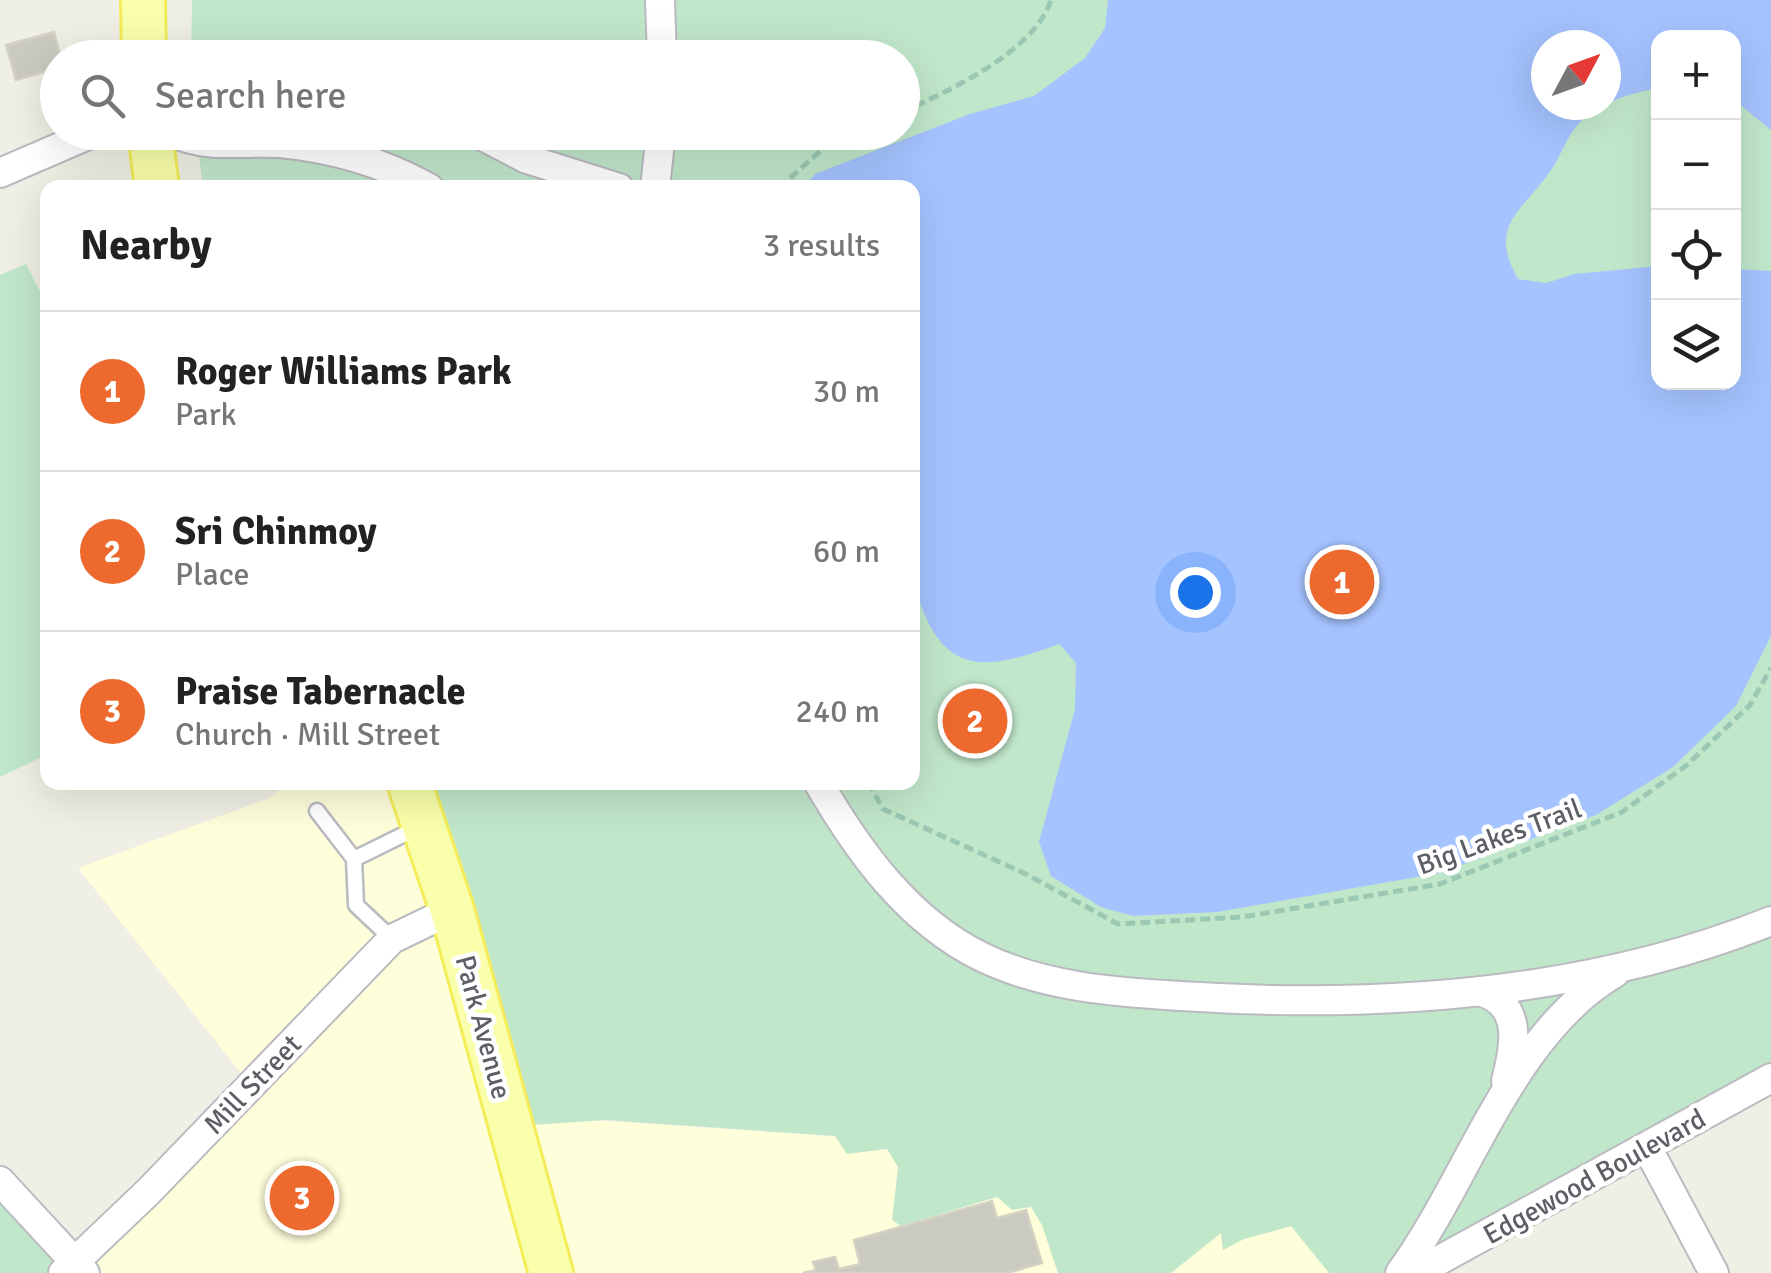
<!DOCTYPE html>
<html lang="en">
<head>
<meta charset="utf-8">
<style>
	:root { --surface:#fff; --page:#f6f6f6; --text:#222; --muted:#767676; --line:#e0e0e0; --accent:#ed692e }
	body { margin:0; font-family:Signika,sans-serif; background:var(--page); color:var(--text) }
	.controls { position:absolute; right:30px; top:30px; display:grid; overflow:hidden; border-radius:20px; box-shadow:0 10px 40px #0002 }
	.controls button { width:90px; height:90px; display:grid; place-items:center; padding:0; border:0; border-bottom:2px solid var(--line); background:var(--surface); color:var(--text); font:50px sans-serif }
	.compass { position:absolute; left:1531px; top:30px; width:90px; height:90px; border-radius:50%; background:var(--surface); box-shadow:0 10px 40px #0002; rotate:49deg }
	.you { position:absolute; left:1195px; top:592px; width:35px; height:35px; margin:-25px; border:8px solid #fff; border-radius:50%; background:#1a73e8; box-shadow:0 0 0 15px #1a73e833 }
	.badge { display:grid; place-items:center; width:65px; height:65px; border-radius:50%; background:var(--accent); color:#fff; font-size:32px; font-weight:700 }
	.pin { position:absolute; translate:-50% -50%; border:5px solid #fff; box-shadow:0 2px 10px #0006 }
	.list { margin:0; padding:0; list-style:none }
	h2 { display:flex; justify-content:space-between; align-items:center; height:130px; margin:0; padding:0 40px; font-size:42px }
	h2 small { font-size:32px; font-weight:400; color:var(--muted) }
	.list li { display:grid; grid-template-columns:65px 1fr auto; gap:30px; align-items:center; box-sizing:border-box; height:160px; padding:0 40px; border-top:2px solid var(--line) }
	.list b { display:block; font-size:38px; white-space:nowrap }
	.list p { margin:0; font-size:32px; white-space:nowrap; color:var(--muted) }
	.list em { font-size:32px; font-style:normal; color:var(--muted) }
	.icon { flex:none; width:55px; height:55px; fill:none; stroke:currentColor; stroke-width:2; stroke-linecap:round; stroke-linejoin:round }
	.map { position:relative; flex:none; width:1771px; height:1273px; overflow:hidden }
	.search { position:absolute; background:var(--surface); box-shadow:0 10px 40px #0002; left:40px; top:40px; width:880px; height:110px; display:flex; align-items:center; gap:25px; box-sizing:border-box; padding:0 35px; border-radius:55px; color:var(--muted); font-size:38px }
	.panel { position:absolute; background:var(--surface); box-shadow:0 10px 40px #0002; left:40px; top:180px; width:880px; height:610px; border-radius:20px }
	.map>svg:first-child { display:block }
</style>
</head>
<body>
<div class="map">
<svg width="1771" height="1273" viewBox="0 0 1771 1273">
	<rect width="100%" height="100%" fill="#efefe5"/>
	<path fill="#fefedb" d="M413,782L547,1117L1218,1162L1244,1239L1306,1223L1339,1273H85L75,1262L256,1092L78,868L267,799L289,783Z"/>
	<path fill="#c1e7ca" fill-rule="evenodd" d="M192,0H1771V1085L1429,1273H1329L1291,1226L1244,1239L1223,1250L1221,1233L1171,1273H1058L1042,1225L1031,1207L1012,1210L997,1197L901,1226L892,1220L898,1167L887,1149L847,1154L835,1136L606,1120L516,1126L413,783L912,782V188L203,187L196,133L902,132V58H191ZM1658,38H1734V382H1658ZM1546,45H1606V105H1546Z
		M26,264L48,307V754L0,777V275Z
		M0,1185L75,1262L63,1273H0Z"/>
	<path fill="#a5c3ff" fill-rule="evenodd" d="M1108,0H1771V130L1734,100V38H1658V88C1633,93 1601,101 1581,121C1569,132 1562,153 1553,167C1525,211 1486,222 1518,279L1546,283L1575,274L1658,266V382H1734V269L1771,271V636L1736,706L1673,767L1596,815L1440,873L1217,912L1133,916L1101,907L1051,876L1039,842L1075,709L1076,663L1059,644C977,675 939,674 913,581L912,188L804,187L815,174L970,114L1034,96L1085,58L1105,28ZM1546,45H1606V105H1546Z"/>
	<path fill="#cacac1" stroke="#d4d3c3" stroke-width="2.5" d="M54,32L61,58H58V68L16,80L6,45Z
		M992,1201L997,1218L1026,1210L1042,1263L1007,1273H803L816,1270L813,1262L835,1257L839,1269L860,1264L854,1240Z"/>
	<g fill="none" stroke-linecap="round" stroke-linejoin="round">
		<g stroke="#babbc1" stroke-width="19">
			<path id="lane" d="M317,811L354,859L356,905L392,939
				M354,859L421,826"/>
		</g>
		<g stroke="#babbc1" stroke-width="32">
			<path id="street" d="M660,0L662,58
				M172,132C205,149 245,141 280,143C334,148 382,162 429,188
				M475,132L527,159L619,188
				M0,173L95,132
				M655,188L661,132
				M818,782C858,851 908,921 982,957C1044,987 1113,992 1181,996C1379,1009 1586,995 1771,921
				M1479,991C1524,1004 1515,1046 1506,1081
				M1647,1147L1714,1273
				M0,1181L85,1273
				M63,1273L148,1192L392,939L452,910
				M1400,1273C1469,1179 1511,1034 1615,973
				M1416,1273L1771,1078"/>
		</g>
		<g stroke="#f4ed59" stroke-width="48">
			<path id="primary" d="M143,0L144,58
				M150,132L157,188
				M409,782L452,910L551,1273"/>
		</g>
		<path stroke="#9ac8b2" stroke-width="5" stroke-dasharray="10 5" stroke-linecap="butt" d="M902,112C949,91 1034,52 1051,0
			M779,188L826,146L856,132
			M868,782L883,809L1026,874L1118,924L1242,917L1440,884L1622,812L1687,765L1750,705L1771,668"/>
		<use href="#lane" stroke="#fff" stroke-width="14"/>
		<use href="#street" stroke="#fff" stroke-width="28"/>
		<use href="#primary" stroke="#f9ffaa" stroke-width="42"/>
	</g>
	<g text-anchor="middle" stroke-width="9" stroke-linejoin="round" paint-order="stroke">
		<g font-size="28" fill="#5d5f66" stroke="#fff">
			<text transform="translate(1499 836) rotate(-20)" y="10">Big Lakes Trail</text>
			<text transform="translate(484 1027) rotate(75)" y="10">Park Avenue</text>
			<text transform="translate(252 1084) rotate(-46)" y="10">Mill Street</text>
			<text transform="translate(1594 1176) rotate(-29)" y="10">Edgewood Boulevard</text>
		</g>
	</g>
</svg>
<div class="controls">
<button>+</button>
<button>−</button>
<button><svg class="icon" aria-label="locate" viewBox="0 0 24 24"><circle cx="12" cy="12" r="6"/><path d="M12 2v4M12 18v4M2 12h4M18 12h4"/></svg></button>
<button><svg class="icon" aria-label="layers" viewBox="0 0 24 24"><path d="M12 4l9 5-9 5-9-5zM3 14l9 5 9-5"/></svg></button>
</div>
<svg class="compass" viewBox="-18 -18 36 36"><path d="M0-13l5 13h-10z" fill="#e53935"/><path d="M0 13l5-13h-10z" fill="#767676"/></svg>
<div class="you"></div>
<div class="pin badge" style="left:1342px;top:582px">1</div>
<div class="pin badge" style="left:975px;top:721px">2</div>
<div class="pin badge" style="left:302px;top:1198px">3</div>
<div class="search"><svg class="icon" aria-label="search" viewBox="0 0 24 24"><circle cx="10" cy="10" r="6"/><path d="M15 15l6 6"/></svg>Search here</div>
<section class="panel">
<h2>Nearby<small>3 results</small></h2>
<ul class="list">
<li><span class="badge">1</span><div><b>Roger Williams Park</b><p>Park</p></div><em>30 m</em></li>
<li><span class="badge">2</span><div><b>Sri Chinmoy</b><p>Place</p></div><em>60 m</em></li>
<li><span class="badge">3</span><div><b>Praise Tabernacle</b><p>Church · Mill Street</p></div><em>240 m</em></li>
</ul>
</section>
</div>
</body>
</html>
